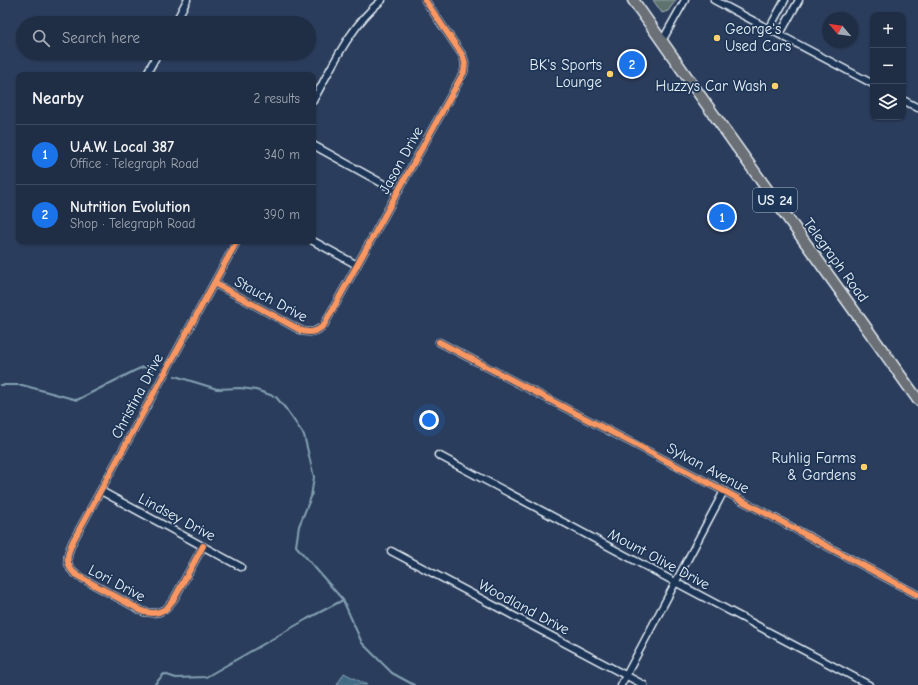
<!DOCTYPE html>
<html lang="en">
<head>
<meta charset="utf-8">
<style>
	:root { --surface:#202e45; --page:#28364c; --text:#f1f3f6; --muted:#a2a8b3; --line:#3d4a5e; --accent:#1a73e8 }
	body { margin:0; font-family:"Comic Neue",sans-serif; background:var(--page); color:var(--text) }
	.controls { position:absolute; right:12px; top:12px; display:grid; overflow:hidden; border-radius:8px; box-shadow:0 1px 3px #0004 }
	.controls button { width:36px; height:36px; display:grid; place-items:center; padding:0; border:0; border-bottom:1px solid var(--line); background:var(--surface); color:var(--text); font:20px sans-serif }
	.compass { position:absolute; left:822px; top:12px; width:36px; height:36px; border-radius:50%; background:var(--surface); box-shadow:0 1px 3px #0004; rotate:299deg }
	.you { position:absolute; left:429px; top:420px; width:14px; height:14px; margin:-10px; border:3px solid #fff; border-radius:50%; background:#1a73e8; box-shadow:0 0 0 6px #1a73e833 }
	.badge { display:grid; place-items:center; width:26px; height:26px; border-radius:50%; background:var(--accent); color:#fff; font-size:13px; font-weight:700 }
	.pin { position:absolute; translate:-50% -50%; border:2px solid #fff; box-shadow:0 1px 4px #0006 }
	.list { margin:0; padding:0; list-style:none }
	h2 { display:flex; justify-content:space-between; align-items:center; height:52px; margin:0; padding:0 16px; font-size:17px }
	h2 small { font-size:13px; font-weight:400; color:var(--muted) }
	.list li { display:grid; grid-template-columns:26px 1fr auto; gap:12px; align-items:center; box-sizing:border-box; height:60px; padding:0 16px; border-top:1px solid var(--line) }
	.list b { display:block; font-size:15px; white-space:nowrap }
	.list p { margin:0; font-size:13px; white-space:nowrap; color:var(--muted) }
	.list em { font-size:13px; font-style:normal; color:var(--muted) }
	.icon { flex:none; width:22px; height:22px; fill:none; stroke:currentColor; stroke-width:2; stroke-linecap:round; stroke-linejoin:round }
	.map { position:relative; flex:none; width:918px; height:685px; overflow:hidden }
	.search { position:absolute; background:var(--surface); box-shadow:0 1px 3px #0004; left:16px; top:16px; width:300px; height:44px; display:flex; align-items:center; gap:10px; box-sizing:border-box; padding:0 14px; border-radius:22px; color:var(--muted); font-size:15px }
	.panel { position:absolute; background:var(--surface); box-shadow:0 1px 3px #0004; left:16px; top:72px; width:300px; height:172px; border-radius:8px }
	.map>svg:first-child { display:block }
</style>
</head>
<body>
<div class="map">
<svg width="918" height="685" viewBox="0 0 918 685">
	<rect width="100%" height="100%" fill="#2b3d5c"/>
	<filter id="ink" filterUnits="userSpaceOnUse"><feTurbulence type="fractalNoise" baseFrequency=".025" numOctaves="2"/><feDisplacementMap in="SourceGraphic" scale="8" xChannelSelector="R" yChannelSelector="G"/><feConvolveMatrix kernelMatrix="1 2 1 2 8 2 1 2 1" color-interpolation-filters="sRGB"/></filter>
	<g filter="url(#ink)">
		<path fill="#5f736e" stroke="#a4b2b3" d="M653,0H676L668,11L662,13Z"/>
		<path fill="#406b85" stroke="#83a1b3" d="M344,673L367,685H337Z"/>
		<g fill="none" stroke-linecap="round" stroke-linejoin="round">
			<path stroke="#83a1b3" stroke-width="2" d="M175,376L217,389L240,388L256,390L276,397L286,409L304,435L314,477L311,497L299,526L296,546L343,600L362,643L392,673L414,685
				M0,385H22L77,400L134,371L143,367L152,369
				M154,685L164,674L176,678L206,677L307,619L343,600"/>
			<g stroke="#e8f1f8" stroke-width="9">
				<path id="minor" d="M714,0L873,84
					M175,23L187,0
					M769,29L785,0
					M780,34L799,0
					M662,41L685,0
					M146,75L158,53
					M903,100L918,108
					M313,101C333,65 350,26 382,0
					M313,145L398,192
					M313,241L357,265
					M214,283L302,331C311,333 317,332 324,325L464,72L465,63L463,56L425,0
					M439,342L724,491L918,595
					M438,455L675,582L869,685
					M101,491L241,567
					M203,546L174,599L166,609L159,612L153,613L144,612L78,576C63,566 67,554 73,541L237,241
					M391,551L644,685
					M621,685L724,491"/>
			</g>
			<g stroke="#e8f1f8" stroke-width="13">
				<path id="primary" d="M633,0L704,101L918,400"/>
			</g>
			<use href="#minor" stroke="#1d3557" stroke-width="6"/>
			<use href="#primary" stroke="#6b6f75" stroke-width="10"/>
			<g stroke="#1d3557" stroke-width="8">
				<path id="cycleway" d="M214,283L302,331C311,333 317,332 324,325L464,72L465,63L463,56L425,0
					M439,342L724,491L918,595
					M203,546L174,599L166,609L159,612L153,613L144,612L78,576C63,566 67,554 73,541L237,241"/>
			</g>
			<use href="#cycleway" stroke="#f99763" stroke-width="6"/>
		</g>
	</g>
	<g fill="#ffd166" stroke="#1d3557" stroke-width="1.5">
		<circle cx="717" cy="38" r="4"/>
		<circle cx="610" cy="74" r="4"/>
		<circle cx="775" cy="86" r="4"/>
		<circle cx="864" cy="467" r="4"/>
	</g>
	<g text-anchor="middle" stroke-width="3.5" stroke-linejoin="round" paint-order="stroke">
		<rect fill="#1d3557" stroke="#abb9c8" stroke-width="1" x="753" y="188" width="44" height="24" rx="3"/>
		<g font-size="14" font-weight="bold" fill="#e8f1f8">
			<text x="775" y="205">US 24</text>
		</g>
		<g font-size="15" fill="#e8f1f8" stroke="#1d3557" text-anchor="end">
			<text x="725" y="34" text-anchor="start">George's<tspan x="725" dy="17">Used Cars</tspan></text>
			<text x="602" y="70">BK's Sports<tspan x="602" dy="17">Lounge</tspan></text>
			<text x="767" y="91">Huzzys Car Wash</text>
			<text x="856" y="463">Ruhlig Farms<tspan x="856" dy="17">&amp; Gardens</tspan></text>
		</g>
		<g font-size="15" fill="#e8f1f8" stroke="#1d3557">
			<text transform="translate(401 160) rotate(-61)" y="5">Jason Drive</text>
			<text transform="translate(836 260) rotate(54)" y="5">Telegraph Road</text>
			<text transform="translate(271 299) rotate(28)" y="5">Stauch Drive</text>
			<text transform="translate(137 396) rotate(-62)" y="5">Christina Drive</text>
			<text transform="translate(708 468) rotate(28)" y="5">Sylvan Avenue</text>
			<text transform="translate(177 517) rotate(28)" y="5">Lindsey Drive</text>
			<text transform="translate(659 559) rotate(28)" y="5">Mount Olive Drive</text>
			<text transform="translate(117 583) rotate(28)" y="5">Lori Drive</text>
			<text transform="translate(524 607) rotate(28)" y="5">Woodland Drive</text>
		</g>
	</g>
</svg>
<div class="controls">
<button>+</button>
<button>−</button>
<button><svg class="icon" aria-label="layers" viewBox="0 0 24 24"><path d="M12 4l9 5-9 5-9-5zM3 14l9 5 9-5"/></svg></button>
</div>
<svg class="compass" viewBox="-18 -18 36 36"><path d="M0-13l5 13h-10z" fill="#e53935"/><path d="M0 13l5-13h-10z" fill="#a2a8b3"/></svg>
<div class="you"></div>
<div class="pin badge" style="left:722px;top:217px">1</div>
<div class="pin badge" style="left:632px;top:64px">2</div>
<div class="search"><svg class="icon" aria-label="search" viewBox="0 0 24 24"><circle cx="10" cy="10" r="6"/><path d="M15 15l6 6"/></svg>Search here</div>
<section class="panel">
<h2>Nearby<small>2 results</small></h2>
<ul class="list">
<li><span class="badge">1</span><div><b>U.A.W. Local 387</b><p>Office · Telegraph Road</p></div><em>340 m</em></li>
<li><span class="badge">2</span><div><b>Nutrition Evolution</b><p>Shop · Telegraph Road</p></div><em>390 m</em></li>
</ul>
</section>
</div>
</body>
</html>
